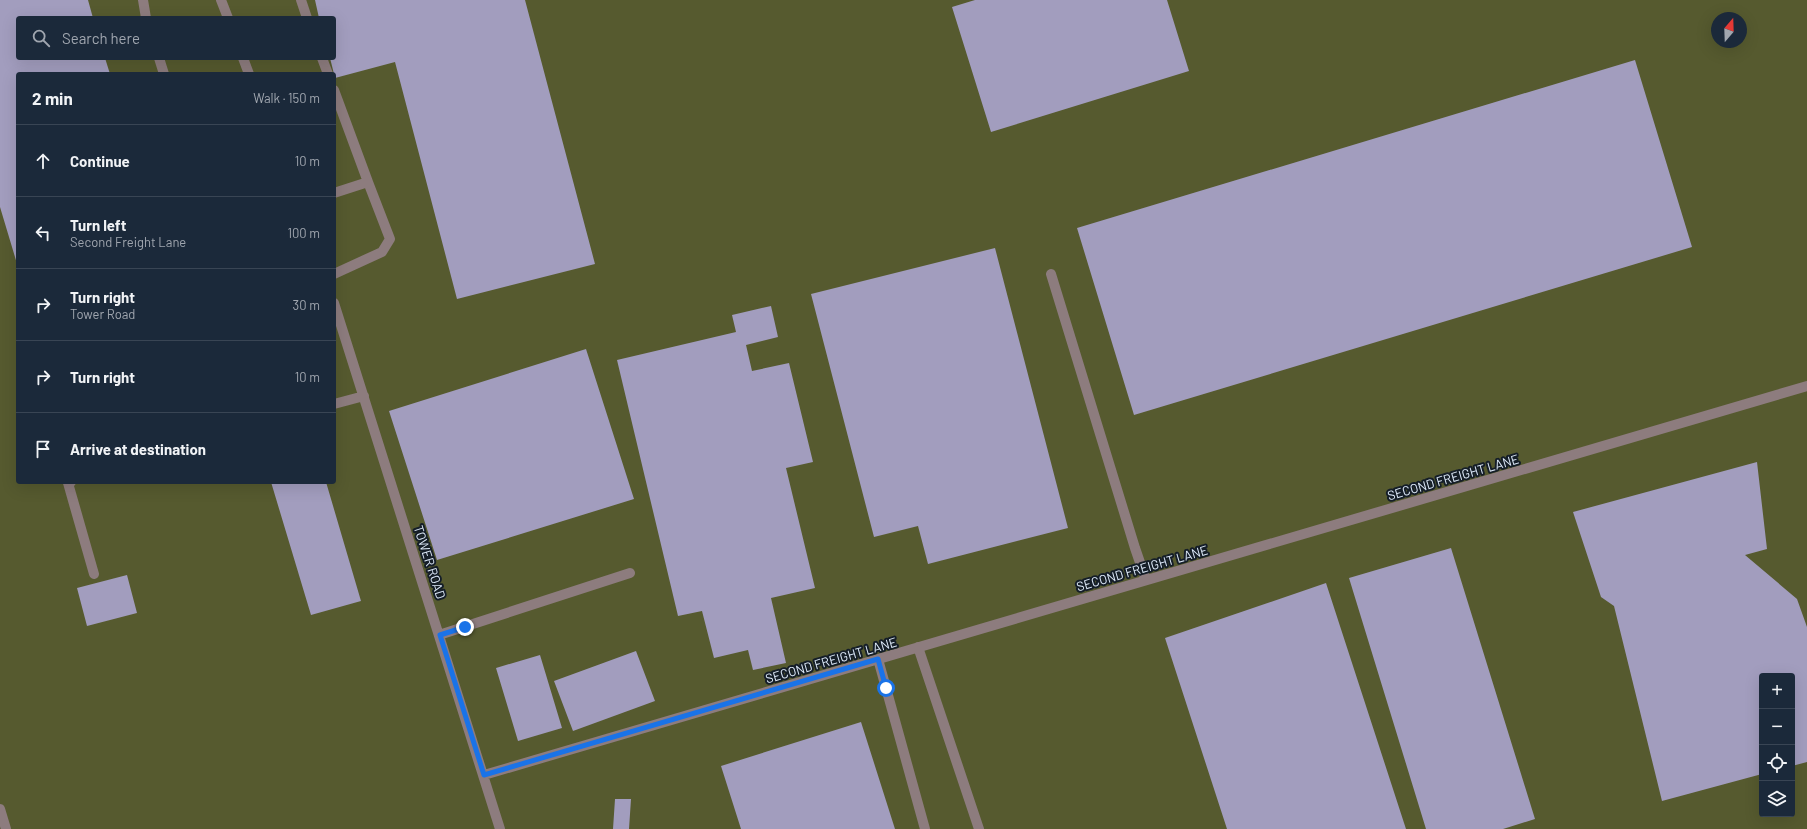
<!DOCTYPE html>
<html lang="en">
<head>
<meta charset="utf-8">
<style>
	:root { --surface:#1b293a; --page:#283545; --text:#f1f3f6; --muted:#a0a6af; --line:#394554 }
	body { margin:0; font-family:Barlow,sans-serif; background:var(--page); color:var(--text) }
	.controls { position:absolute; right:12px; bottom:12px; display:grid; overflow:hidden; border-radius:4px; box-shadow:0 4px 16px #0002 }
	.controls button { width:36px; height:36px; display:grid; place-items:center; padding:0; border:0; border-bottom:1px solid var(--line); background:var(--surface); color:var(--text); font:20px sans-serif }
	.compass { position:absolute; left:1711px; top:12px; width:36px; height:36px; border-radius:50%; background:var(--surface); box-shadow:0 4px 16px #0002; rotate:19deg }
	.stop { position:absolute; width:12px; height:12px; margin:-9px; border:3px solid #1a73e8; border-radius:50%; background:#fff }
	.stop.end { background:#1a73e8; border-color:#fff; box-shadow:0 1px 4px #0008 }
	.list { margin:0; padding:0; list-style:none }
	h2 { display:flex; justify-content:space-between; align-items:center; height:52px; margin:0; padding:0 16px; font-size:17px }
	h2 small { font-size:13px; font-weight:400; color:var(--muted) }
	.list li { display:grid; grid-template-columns:26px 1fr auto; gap:12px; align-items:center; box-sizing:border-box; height:72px; padding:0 16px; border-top:1px solid var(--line) }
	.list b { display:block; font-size:15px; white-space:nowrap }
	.list p { margin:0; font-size:13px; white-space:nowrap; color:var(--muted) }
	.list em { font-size:13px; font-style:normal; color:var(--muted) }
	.icon { flex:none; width:22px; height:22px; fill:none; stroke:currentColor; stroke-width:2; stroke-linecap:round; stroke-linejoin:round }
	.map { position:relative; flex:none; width:1807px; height:829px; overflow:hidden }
	.search { position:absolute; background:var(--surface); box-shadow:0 4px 16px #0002; left:16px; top:16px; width:320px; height:44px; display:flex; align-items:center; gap:10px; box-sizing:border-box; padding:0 14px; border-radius:4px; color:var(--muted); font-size:15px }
	.panel { position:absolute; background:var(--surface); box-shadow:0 4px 16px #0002; left:16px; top:72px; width:320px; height:412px; border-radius:4px }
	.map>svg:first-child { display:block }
</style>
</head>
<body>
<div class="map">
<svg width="1807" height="829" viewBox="0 0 1807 829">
	<rect width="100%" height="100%" fill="#24374e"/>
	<path fill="#565a2f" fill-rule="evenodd" d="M0,0H1807V829H0ZM18,18H334V58H18ZM1717,18H1741V42H1717ZM18,74H334V482H18ZM1762,676H1792V814H1762Z"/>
	<path fill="#a29dbe" d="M0,0H88L93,18H18V58H105L110,74H18V267L0,207Z
		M315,0H525L595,264L457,299L395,62L335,78L330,58H334V18H319Z
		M975,0H1167L1189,71L991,132L952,7Z
		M1635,60L1692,247L1134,415L1077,228Z
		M995,248L1068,528L928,564L918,526L874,537L811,294Z
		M771,306L778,337L746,345L752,371L789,363L813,462L786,468L815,588L771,598L786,663L753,670L748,650L714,658L702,611L678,616L617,360L736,332L732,315Z
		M586,349L634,499L437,560L389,411Z
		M1757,462L1767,549L1745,555L1797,599L1807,627V762L1792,766V676H1762V774L1662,801L1614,606L1601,597L1573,512Z
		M271,482H326L361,601L311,615Z
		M1451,548L1535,819L1503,829H1426L1349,578Z
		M127,575L137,613L87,626L77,588Z
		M1326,583L1406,829H1227L1165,638Z
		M636,651L655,701L573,731L554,681Z
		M540,655L562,728L518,741L496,668Z
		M861,722L895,829H741L721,766Z
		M615,799H631L629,829H613Z"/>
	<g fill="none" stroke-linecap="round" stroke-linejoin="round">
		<path stroke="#8d7c7e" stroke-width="10" d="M143,0L146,18
			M221,0L228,18
			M301,0L307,18
			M159,58L164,74
			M243,58L249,74
			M322,58L328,74
			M334,90L368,182
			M334,193L368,182L390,239L382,252L334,274
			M1051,274L1135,548L1146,580
			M334,303L500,829
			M334,404L364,396
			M71,482L68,483L94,574
			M439,635L630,573
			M918,647L979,829
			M878,659L925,829
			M484,775L1807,386
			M0,809L6,829"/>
	</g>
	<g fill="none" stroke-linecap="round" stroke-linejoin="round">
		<path stroke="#1a73e8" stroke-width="5" d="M465,627L440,635L484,775L878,659L886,688"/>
	</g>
	<g text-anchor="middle" stroke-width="4" stroke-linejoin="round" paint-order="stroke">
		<g font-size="13" fill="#dfebfa" stroke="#151e28">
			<text transform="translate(1453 477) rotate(-16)" y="5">SECOND FREIGHT LANE</text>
			<text transform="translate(430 562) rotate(72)" y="5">TOWER ROAD</text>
			<text transform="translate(1142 568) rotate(-16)" y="5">SECOND FREIGHT LANE</text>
			<text transform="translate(831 660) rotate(-16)" y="5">SECOND FREIGHT LANE</text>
		</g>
	</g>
</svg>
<div class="controls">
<button>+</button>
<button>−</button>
<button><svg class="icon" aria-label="locate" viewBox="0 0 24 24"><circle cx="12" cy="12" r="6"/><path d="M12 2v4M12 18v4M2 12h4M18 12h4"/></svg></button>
<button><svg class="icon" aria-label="layers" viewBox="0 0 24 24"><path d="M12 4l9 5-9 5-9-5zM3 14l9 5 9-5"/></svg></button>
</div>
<svg class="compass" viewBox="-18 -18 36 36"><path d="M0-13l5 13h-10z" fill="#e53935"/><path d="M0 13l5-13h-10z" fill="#a0a6af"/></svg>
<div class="stop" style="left:886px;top:688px"></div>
<div class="stop end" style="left:465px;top:627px"></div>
<div class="search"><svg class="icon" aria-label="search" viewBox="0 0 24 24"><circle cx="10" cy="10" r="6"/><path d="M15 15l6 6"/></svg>Search here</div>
<section class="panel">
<h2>2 min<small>Walk · 150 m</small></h2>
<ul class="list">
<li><svg class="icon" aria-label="ahead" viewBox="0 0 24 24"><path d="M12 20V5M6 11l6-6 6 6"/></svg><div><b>Continue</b></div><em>10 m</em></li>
<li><svg class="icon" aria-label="left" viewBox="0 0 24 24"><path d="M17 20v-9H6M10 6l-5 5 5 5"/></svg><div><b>Turn left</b><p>Second Freight Lane</p></div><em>100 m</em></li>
<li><svg class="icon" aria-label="right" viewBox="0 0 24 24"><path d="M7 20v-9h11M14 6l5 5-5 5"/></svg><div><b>Turn right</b><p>Tower Road</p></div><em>30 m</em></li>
<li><svg class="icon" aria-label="right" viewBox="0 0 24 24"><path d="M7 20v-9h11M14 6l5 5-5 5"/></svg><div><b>Turn right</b></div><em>10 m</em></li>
<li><svg class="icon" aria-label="arrive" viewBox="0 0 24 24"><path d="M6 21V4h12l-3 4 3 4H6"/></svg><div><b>Arrive at destination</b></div></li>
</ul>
</section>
</div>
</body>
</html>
